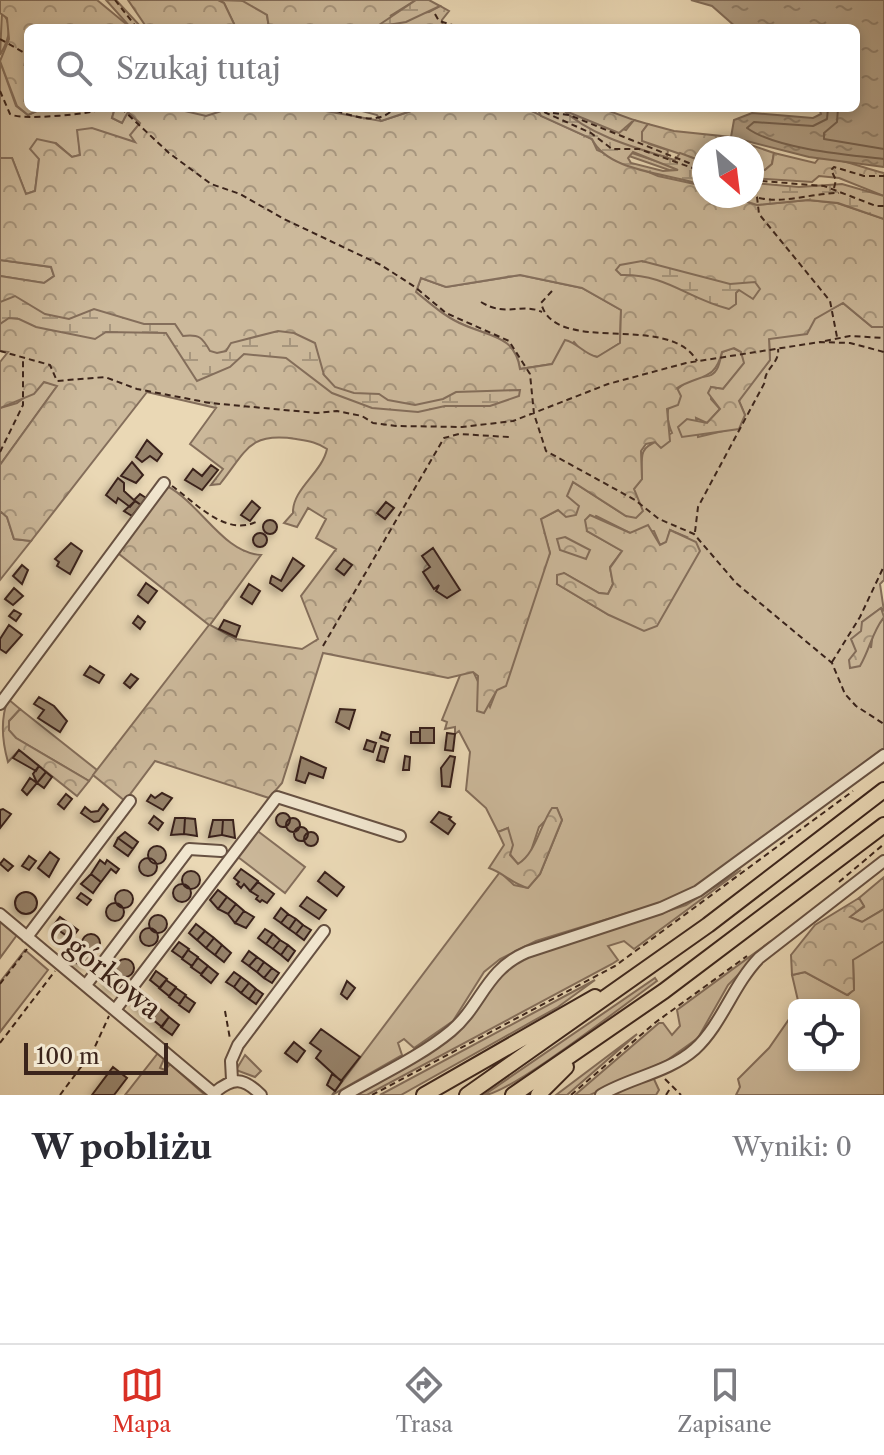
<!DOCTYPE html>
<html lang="pl">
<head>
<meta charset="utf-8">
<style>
	:root { --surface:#fff; --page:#f7f7f7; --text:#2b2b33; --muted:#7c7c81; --line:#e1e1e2; --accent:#d93025 }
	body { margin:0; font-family:"Libre Caslon Text",serif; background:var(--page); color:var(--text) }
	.controls { position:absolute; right:24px; bottom:24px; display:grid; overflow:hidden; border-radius:12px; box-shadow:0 4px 12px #0003 }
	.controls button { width:72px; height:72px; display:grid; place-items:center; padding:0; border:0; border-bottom:2px solid var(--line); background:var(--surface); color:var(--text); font:40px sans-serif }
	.compass { position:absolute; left:692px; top:136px; width:72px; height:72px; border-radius:50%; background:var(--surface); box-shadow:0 4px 12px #0003; rotate:152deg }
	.scale { position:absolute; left:24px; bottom:20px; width:144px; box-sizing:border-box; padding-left:8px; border:4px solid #3b241b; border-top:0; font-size:22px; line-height:28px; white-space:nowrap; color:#3b241b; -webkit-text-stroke:6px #f1e6cf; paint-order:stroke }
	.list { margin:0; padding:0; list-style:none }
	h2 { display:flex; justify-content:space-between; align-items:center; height:104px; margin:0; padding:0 32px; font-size:34px }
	h2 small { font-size:26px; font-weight:400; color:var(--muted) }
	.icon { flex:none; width:44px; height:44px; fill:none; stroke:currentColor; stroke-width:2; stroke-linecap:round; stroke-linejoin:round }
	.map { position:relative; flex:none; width:884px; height:1095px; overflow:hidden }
	.search { position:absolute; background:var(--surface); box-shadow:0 4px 12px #0003; left:24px; right:24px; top:24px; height:88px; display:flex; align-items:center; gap:20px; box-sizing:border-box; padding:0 28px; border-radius:12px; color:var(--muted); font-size:30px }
	.sheet { height:248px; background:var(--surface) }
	nav { display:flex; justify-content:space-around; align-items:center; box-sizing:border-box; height:112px; border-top:2px solid var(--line); background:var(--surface); font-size:22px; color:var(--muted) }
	nav a { display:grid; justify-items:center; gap:4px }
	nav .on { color:var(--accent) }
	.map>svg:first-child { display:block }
</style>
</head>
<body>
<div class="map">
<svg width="884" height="1095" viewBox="0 0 884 1095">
	<defs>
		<pattern id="forest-crowns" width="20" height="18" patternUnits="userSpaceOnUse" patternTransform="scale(2)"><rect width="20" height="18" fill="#ccb99b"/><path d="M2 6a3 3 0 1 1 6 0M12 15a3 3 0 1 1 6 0" fill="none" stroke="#a7967e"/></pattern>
		<pattern id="wetland-marsh" width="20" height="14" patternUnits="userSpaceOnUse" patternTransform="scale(2)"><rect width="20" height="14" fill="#ccb99b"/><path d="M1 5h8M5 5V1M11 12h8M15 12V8" fill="none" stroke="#a7967e"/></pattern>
		<pattern id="water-ripples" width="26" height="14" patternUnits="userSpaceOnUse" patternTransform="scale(2)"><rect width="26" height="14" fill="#ae9b81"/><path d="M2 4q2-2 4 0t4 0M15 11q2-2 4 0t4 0" fill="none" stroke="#8f7e69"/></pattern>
		<filter id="shadow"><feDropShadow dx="-3.5" dy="3.5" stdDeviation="4" flood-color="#0004"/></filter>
	</defs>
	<rect width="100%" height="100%" fill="#ead8b5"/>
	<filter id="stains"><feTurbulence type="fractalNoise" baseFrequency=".0025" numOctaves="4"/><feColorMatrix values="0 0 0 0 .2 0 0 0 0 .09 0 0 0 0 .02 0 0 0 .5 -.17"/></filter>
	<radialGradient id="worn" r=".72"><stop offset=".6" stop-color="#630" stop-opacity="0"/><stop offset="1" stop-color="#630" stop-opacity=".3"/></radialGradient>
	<path fill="#ccb99b" stroke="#846e5b" stroke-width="2" fill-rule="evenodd" d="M218,0L248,1L267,15L269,28H236L224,3Z
		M2,12C14,25 8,42 0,55Z
		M0,61L16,106L28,115L43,108H115L112,118L122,123L127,112L140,123L136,142L78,131L80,155L72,157L56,143L39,159L35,191L26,194L12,158H0Z
		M558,108L626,130L634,120L648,124L642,132L649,144L668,150L667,157L618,148L564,116Z
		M745,143L774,153L772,164L765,170L752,168V148H733L732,145Z
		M629,152L692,173L669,170L629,156Z
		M0,260L51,267L54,276L44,283L0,276Z
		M520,275L582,288L621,310L620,343L598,357L584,354L574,342L552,364L520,369C515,336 490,337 464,325C446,318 431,304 416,292L421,278L446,287Z
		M843,303L872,327H884V580L880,584L884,611L881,608L862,622L871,648L873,632L884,617V748L705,882L670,900L536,941L500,959L484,972L453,1021L414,1048L404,1039L398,1043L402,1055L332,1095L500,872L514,885L528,888L540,874L562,820L557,809L539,827L529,857L518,864L510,854L508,828L498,832L486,808L466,790L470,752L459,731L455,734V727L445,729L447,722L442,720L461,673L473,671L490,707L550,553L540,519L558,510L573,482L626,516L634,489L642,479C640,442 643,450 672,433C662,411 670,389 692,379C698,376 706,378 711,375C719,371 720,360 722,352L733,348L741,352L745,363L723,389L711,387V399L720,409L707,423L696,418L698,437L731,429L745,415L739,401L742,395L770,360L769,339ZM596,516L630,533L654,531L660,545L667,542L670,530L687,537L609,615L557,584L564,573L599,593L608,594L613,584L610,567L622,551L587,531Z
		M44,382L58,385L0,465V408L17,403Z
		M0,511L7,517L14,539L31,541L0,580Z
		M20,709L97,770L89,781L16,738L9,731V721Z
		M255,829L305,867L285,893L238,857Z
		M741,870L634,949L624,941L608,946L618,960L612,964L367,1095H356L444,1041L498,974L526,957L686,905Z
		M884,877V909L862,922L849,917L864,907L859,898Z
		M1,921L17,935L0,958V923Z
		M771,941L728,985L698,1038L666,1061L590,1095H575L659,1023H663L672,1035L680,1026L677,1010Z
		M884,941V1095H736L740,1087L738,1079L769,1048L794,1012V1065H854V1005H799L792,975L805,972L848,995L854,989L853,960L858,953Z
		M25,950L48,970L0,1032V982Z
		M655,978L657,981C629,1001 509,1095 484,1095Z
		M595,980L558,1007L401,1095H380Z
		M637,1034L567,1095H556Z
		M158,1053L164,1059L160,1068L165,1070L170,1064L205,1095H125Z
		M245,1055L261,1071L255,1077L236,1070Z
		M653,1077L659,1090L656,1095H609Z"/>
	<path fill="url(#forest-crowns)" stroke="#846e5b" stroke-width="2" fill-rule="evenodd" d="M0,0H97L131,28H28V108H43L28,115L17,106L0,61L9,39L7,18L0,13Z
		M128,0H218L224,3L236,28H147Z
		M241,0H416L390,16L429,12L440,6L449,11L442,20L443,28H269L267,15Z
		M115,108H309L381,121L420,108H525L592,139L597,150L658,176L704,186V196H729L757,205L808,200L837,203L884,219V327H872L843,303L815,319L807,334L769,339L770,360L739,401L745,415L739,429L682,437L678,427L687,419L707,423L720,409L708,393L711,387L723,389L744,363L741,352L734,348L722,352C715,381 701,374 677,388L681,396L678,405L667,409L670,441L661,448L655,442L646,444L641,451L642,479L634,489L643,511L636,518L626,516L573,482L567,496L579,506L576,515L566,517L558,510L541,519L550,553L506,686L497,690L484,713L477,711L478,676L473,672L448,678L323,653L282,783L269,798L155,761L125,801L93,775L209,625L114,550L167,486C201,504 223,553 261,555L210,625L236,639L302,649L318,639L301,596L336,549L316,538L326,519L308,508L297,527L284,523L293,513C292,489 322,473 327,449C317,442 308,441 296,439C249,432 247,450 220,484L211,485L223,469L190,444L216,408L147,392L31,541L14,539L7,517L0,511V465L57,386L44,382L34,394L0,408V362L8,352L0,351V276L44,283L54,276L51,267L0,260V158H12L26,194L35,191L39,159L30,149L37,139L55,143L72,157L80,155L77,130L92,128L135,142L130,135L140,123L128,112L122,123L112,118ZM520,275L582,288L621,310L620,343L597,357C584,354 578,343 565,340L552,364L520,369C515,336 491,337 464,325C446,318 431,304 416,292L421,278L446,287Z
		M558,108H601L634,120L619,133Z
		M648,124L674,131L731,137L733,148H704V162L642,141V132Z
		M774,153L815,163L819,158C842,158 862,168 884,173V196L839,178L819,176L812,182L752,178V168L765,170L772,164Z
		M590,515L630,533L648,525L660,545L666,542L670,530L696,542L700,551L657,626L644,631L609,615L557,584V575L564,573L599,593L608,594L613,584L610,568L622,551L587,531L585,520Z
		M565,537L590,550L586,559L560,550L557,539Z
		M881,608L884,617C872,632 870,649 860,666L850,668L849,660L856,651L851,639L861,631L862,622Z
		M8,699L20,709L9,721V730L16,738L89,781L77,796L19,750L8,762C2,741 0,720 8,699Z
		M552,808H557L562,820L540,874L528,888C512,884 504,873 489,868L504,845L498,832L508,828L513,845L510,855L518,864C536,853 540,825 552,808Z
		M859,898L864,906L850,917L862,922L884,909V941L853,960L854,990L847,995L805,972L792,975L791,955L815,925Z"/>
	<path fill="url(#wetland-marsh)" stroke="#846e5b" stroke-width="2" fill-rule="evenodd" d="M106,0H116L142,28H131Z
		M416,0H429L440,6L406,22L376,27Z
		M172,108H231L206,116Z
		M351,108H420L381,121L377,115Z
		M537,108H561C590,136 636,148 675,160L680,153L704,162V186C672,173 608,173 592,139L541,116ZM633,152L678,170L663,171L631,163L628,158Z
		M752,183L799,187L842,184L884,196V219L838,203L808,200L757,205L729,196H752Z
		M642,261L730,284L755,282L760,289L753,299L739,290L736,293V304L729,309C686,298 667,274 621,275L616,270L620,265Z
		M15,296L45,314L69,319L94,309L144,324H175L183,336C199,334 202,337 210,351L217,353L226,351L231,343L278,331L294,333L315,343L324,375L335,387L354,393L379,394L388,400L415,405L443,399L456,392L520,390L519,396L490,406H445L418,412L372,408L332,393L286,358L244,354L230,367L197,381L166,333L106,332L95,339L36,327L19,319L9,318L0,324V302Z"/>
	<path fill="url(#water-ripples)" stroke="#806b58" stroke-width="2" d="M691,0H884V167L809,157L731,137L734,120L752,113L813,118L821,114L819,108H856V28H737L712,6Z"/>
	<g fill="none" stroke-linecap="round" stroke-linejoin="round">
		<path stroke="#74604e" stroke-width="2" d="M828,108L827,119L813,126L754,122L747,128C776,149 847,155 884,159
			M838,108L837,122L824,133V139L884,149"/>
	</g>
	<path fill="#96826b" stroke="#3b241b" stroke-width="2" filter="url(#shadow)" d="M147,440L162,454L157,461L150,456L142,462L136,457Z
		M132,462L143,475L136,483L121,476Z
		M211,465L218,470L202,490L185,480L193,469L202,476Z
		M118,478L124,483V491L135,501L130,507L118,498L116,503L106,495Z
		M140,494L146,498L141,505L134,500Z
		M135,501L141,505L132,516L124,511Z
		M252,501L260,508L250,521L241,515Z
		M386,502L394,508L385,519L377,513Z
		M263 527a7 7 0 1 1 14 0a7 7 0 1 1-14 0Z
		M253 540a7 7 0 1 1 14 0a7 7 0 1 1-14 0Z
		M71,543L82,551L70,574L57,566L59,562L55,559Z
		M433,548L460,590L447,598L436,591L439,585L434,589L423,572L430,567L422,556Z
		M293,558L304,566L282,591L270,583L271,578L272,576L281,581Z
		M344,559L352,565L344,575L336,569Z
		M22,565L28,570L22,584L13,576Z
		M146,583L157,591L148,603L138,595Z
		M249,584L260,591L252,604L241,597Z
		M14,588L23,596L13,605L5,599Z
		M14,610L21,614L16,621L9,616Z
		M138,616L145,622L140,629L133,623Z
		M224,620L240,626L236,637L219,629Z
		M9,625L22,635L6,653L0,649V639Z
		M90,666L104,675L99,683L84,675Z
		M131,674L138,679L130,688L124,683Z
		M39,697L54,706L67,721L60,732L38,718L44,710L34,704Z
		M340,709L355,710L349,729L336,722Z
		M420,728H434V743H420Z
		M382,732L390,735L388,741L380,738Z
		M411,732H420V743H411Z
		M447,733L455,734L453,751L445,750Z
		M367,740L376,743L373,752L364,749Z
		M381,746L388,748L384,762L377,760Z
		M19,750L39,766L36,771L13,758Z
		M405,756L410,757L409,770H403Z
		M450,756L455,757L450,787L442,786L441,768Z
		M301,757L326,768L323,778L309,773L305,783L296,780Z
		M39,766L46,772L37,783L33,774Z
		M46,772L52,777L44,788L37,783Z
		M30,778L37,783L27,795L22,790Z
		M162,793L172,798L163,810L147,801L151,795L155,798Z
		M66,794L72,799L64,809L58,804Z
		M103,804L108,809L99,821L94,822L81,813L85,807L91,812L98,811Z
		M3,809L11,814L0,828V810Z
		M439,812L451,817L449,819L455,824L448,834L431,822Z
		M276 820a7 7 0 1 1 14 0a7 7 0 1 1-14 0Z
		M154,816L163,823L158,830L149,823Z
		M175,818H185L184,834L171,835Z
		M185,818L195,819L197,836L184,834Z
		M286 825a7 7 0 1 1 14 0a7 7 0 1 1-14 0Z
		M213,820H223L222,835L209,837Z
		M223,820H233L235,838L222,835Z
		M294 834a7 7 0 1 1 14 0a7 7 0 1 1-14 0Z
		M125,832L138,842L133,849L118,838Z
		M304 839a7 7 0 1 1 14 0a7 7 0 1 1-14 0Z
		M118,838L133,849L128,856L114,846Z
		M148 855a9 9 0 1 1 18 0a9 9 0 1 1-18 0Z
		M50,852L59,859L49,877L38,868Z
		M29,856L36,861L29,870L22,866Z
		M139 867a9 9 0 1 1 18 0a9 9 0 1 1-18 0Z
		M4,859L13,866L8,871L0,864Z
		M100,860L105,864L107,860L119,869L116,873L111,869L101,882L91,874Z
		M241,869L258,881L250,891L244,884L241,888L237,884L239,882L234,878Z
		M182 880a9 9 0 1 1 18 0a9 9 0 1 1-18 0Z
		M325,872L344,887L337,896L318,881Z
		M91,874L101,882L93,893L81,884Z
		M258,882L274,894L267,903L262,900L260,902L256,899L258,896L250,891Z
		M173 893a9 9 0 1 1 18 0a9 9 0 1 1-18 0Z
		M218,890L227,897L218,909L210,900Z
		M115 899a9 9 0 1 1 18 0a9 9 0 1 1-18 0Z
		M15 903a11 11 0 1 1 22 0a11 11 0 1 1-22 0Z
		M81,893L91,900L87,905L77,898Z
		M227,897L236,904L228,914L218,909Z
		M307,897L326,910L319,919L300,906Z
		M106 912a9 9 0 1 1 18 0a9 9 0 1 1-18 0Z
		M236,904L244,911L235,923L228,914Z
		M281,908L288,914L281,923L274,918Z
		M244,911L254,917L246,928L235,923Z
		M288,914L296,919L289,929L281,923Z
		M149 924a9 9 0 1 1 18 0a9 9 0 1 1-18 0Z
		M60,917L78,930L71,939L53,926Z
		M296,919L303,925L296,934L289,929Z
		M196,924L205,931L197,940L189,933Z
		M303,925L311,930L304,940L296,934Z
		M140 937a9 9 0 1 1 18 0a9 9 0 1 1-18 0Z
		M265,929L273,934L266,944L258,938Z
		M205,931L214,938L206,948L197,940Z
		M273,934L280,940L273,949L266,944Z
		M82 943a9 9 0 1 1 18 0a9 9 0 1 1-18 0Z
		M214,938L222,945L215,955L206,948Z
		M280,940L288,945L281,955L273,949Z
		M179,942L189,949L182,958L172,951Z
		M222,945L231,953L224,962L215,955Z
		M288,945L295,951L288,961L281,955Z
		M73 956a9 9 0 1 1 18 0a9 9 0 1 1-18 0Z
		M188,950L198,957L192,966L182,959Z
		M249,951L257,957L249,966L242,961Z
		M257,957L264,962L257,972L249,966Z
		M198,958L208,966L201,974L191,967Z
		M116 968a9 9 0 1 1 18 0a9 9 0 1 1-18 0Z
		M264,962L272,968L264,978L257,972Z
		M208,966L218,974L211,983L201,975Z
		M272,968L279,973L272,983L264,978Z
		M156,971L167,979L160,988L150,980Z
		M234,972L241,977L234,987L226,982Z
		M106 981a9 9 0 1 1 18 0a9 9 0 1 1-18 0Z
		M241,977L249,983L241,993L234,987Z
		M166,980L176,987L169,996L159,988Z
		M347,981L355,988L347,999L341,994Z
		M249,983L256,989L249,999L241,993Z
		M176,988L186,995L179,1004L169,997Z
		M256,989L263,994L256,1004L249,999Z
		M140,993L150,1001L143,1011L133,1003Z
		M185,996L195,1003L189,1012L179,1005Z
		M150,1001L160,1009L152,1019L142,1011Z
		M160,1009L169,1017L162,1027L152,1019Z
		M169,1017L179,1025L172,1035L161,1027Z
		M321,1029L360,1057L341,1081L316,1058L321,1051L310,1043Z
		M294,1042L305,1051L297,1062L285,1053Z
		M113,1067L127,1078L114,1095H92Z
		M332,1074L342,1081L335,1091L327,1085Z"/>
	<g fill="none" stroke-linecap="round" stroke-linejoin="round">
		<g stroke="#675142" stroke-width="14">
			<path id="minor" d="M0,704L164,483
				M0,914L216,1095
				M27,937L130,801
				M86,985L189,849L221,851
				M115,1010L277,797L400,836
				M232,1080L231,1061L238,1045L324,931
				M214,1093C233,1077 243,1077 261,1095
				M345,1095C380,1075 421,1056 451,1031C482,1005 485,970 527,952L661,908L698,891L884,755
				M601,1095C631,1077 668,1073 695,1049C722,1024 733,985 759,958L884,861"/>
		</g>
		<g stroke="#3b241b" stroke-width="18">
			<path id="highway" d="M424,1095L595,997
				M467,1095L708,925L884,790
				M513,1095L664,991L884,825
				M538,1095L566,1067"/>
		</g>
		<path stroke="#3b241b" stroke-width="2" stroke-dasharray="6 4" stroke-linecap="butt" d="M115,0L137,28
			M435,14L439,21L463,28
			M0,39L28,55
			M0,91L10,114C20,121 94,114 107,108
			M121,108L169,153L211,184L240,194L284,219L381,265L415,287L446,313L509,341L530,374L534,414L546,451L635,500L659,519L694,534L736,583L832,663L845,694L856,706L884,724
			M327,108C348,114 378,128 394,108
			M535,108L591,133L612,149H639L704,172
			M553,113L569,115L704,169
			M752,184L761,181L824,186L876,206H884
			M752,188L757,197L759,214L830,301L837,337
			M834,188L836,180L831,170L834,167L864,176H884
			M759,198C784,204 812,193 839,193
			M552,291L541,303C555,357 668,311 697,361
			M481,302C507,318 520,302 542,312
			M825,341L850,336L884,338
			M0,351L50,365L57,381L105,377L137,389L210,403L317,413L337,411L362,416L373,423L396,426L462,427L513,421L608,384L686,363L820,342L850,343L884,352
			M0,452L23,405V359
			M172,486C195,502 226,538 258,521
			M695,532L698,507L765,382C764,369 780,363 778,349
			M323,646L444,438L459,434L509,437
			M832,662L860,617L884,566
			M839,882L884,844
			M0,984L27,949
			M225,1011L230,1039
			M0,1043L55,971
			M665,1079L681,1095
			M60,1095L93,1051L109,1016
			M372,1095L615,966L853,791
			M571,1095L656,1022L747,956
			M666,1095L671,1087"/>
		<use href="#minor" stroke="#f1e6cf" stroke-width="10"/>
		<use href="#highway" stroke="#ead8b5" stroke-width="14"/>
	</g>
	<g text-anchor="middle" stroke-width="7" stroke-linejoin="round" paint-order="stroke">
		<g font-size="28" fill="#3b241b" stroke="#f1e6cf">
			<text transform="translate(105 970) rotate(39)" y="10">Ogórkowa</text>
		</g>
	</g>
	<rect width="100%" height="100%" filter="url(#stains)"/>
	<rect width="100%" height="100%" fill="url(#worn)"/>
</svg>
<div class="controls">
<button><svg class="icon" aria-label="locate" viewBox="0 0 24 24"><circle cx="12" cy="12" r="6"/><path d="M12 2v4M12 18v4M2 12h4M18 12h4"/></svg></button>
</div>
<svg class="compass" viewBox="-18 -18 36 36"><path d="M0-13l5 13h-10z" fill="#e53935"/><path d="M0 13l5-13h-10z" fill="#7c7c81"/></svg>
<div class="scale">100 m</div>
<div class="search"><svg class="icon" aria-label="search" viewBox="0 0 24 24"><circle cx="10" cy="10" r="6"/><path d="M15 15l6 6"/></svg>Szukaj tutaj</div>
</div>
<section class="sheet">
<h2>W pobliżu<small>Wyniki: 0</small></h2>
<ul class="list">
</ul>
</section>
<nav>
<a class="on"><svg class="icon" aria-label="map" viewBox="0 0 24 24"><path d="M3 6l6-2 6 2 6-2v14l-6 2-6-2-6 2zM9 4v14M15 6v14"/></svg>Mapa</a>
<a><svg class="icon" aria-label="directions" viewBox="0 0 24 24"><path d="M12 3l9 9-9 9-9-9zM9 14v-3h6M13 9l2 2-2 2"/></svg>Trasa</a>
<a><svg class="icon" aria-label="saved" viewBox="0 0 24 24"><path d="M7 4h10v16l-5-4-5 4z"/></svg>Zapisane</a>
</nav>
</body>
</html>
